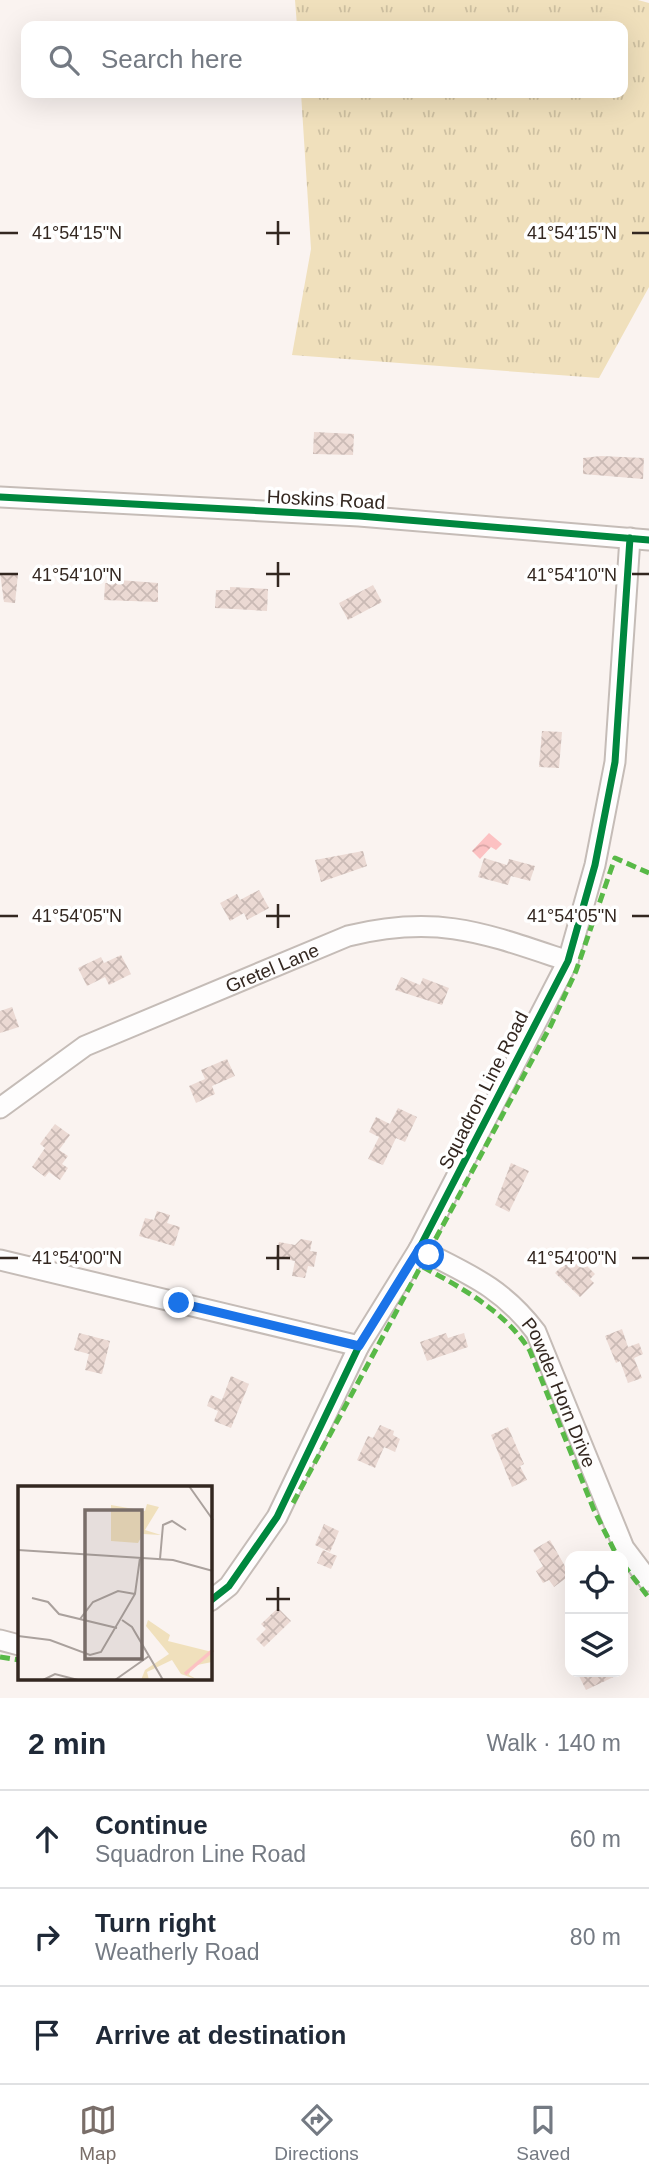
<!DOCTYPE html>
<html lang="en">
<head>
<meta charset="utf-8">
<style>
	:root { --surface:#fff; --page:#f2f2f3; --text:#1f2937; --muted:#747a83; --line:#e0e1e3; --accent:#796e69 }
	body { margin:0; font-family:Helvetica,sans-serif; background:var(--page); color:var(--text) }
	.controls { position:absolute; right:21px; bottom:21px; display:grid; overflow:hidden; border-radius:14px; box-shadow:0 7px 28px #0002 }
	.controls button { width:63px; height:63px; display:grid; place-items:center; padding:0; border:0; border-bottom:2px solid var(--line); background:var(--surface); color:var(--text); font:35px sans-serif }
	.stop { position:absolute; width:21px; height:21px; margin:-16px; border:5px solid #1a73e8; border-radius:50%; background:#fff }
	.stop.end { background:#1a73e8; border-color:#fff; box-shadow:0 2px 7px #0008 }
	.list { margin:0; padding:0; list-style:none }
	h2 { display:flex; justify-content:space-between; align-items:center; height:91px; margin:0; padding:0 28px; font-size:30px }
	h2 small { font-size:23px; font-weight:400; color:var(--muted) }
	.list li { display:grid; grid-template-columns:46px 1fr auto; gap:21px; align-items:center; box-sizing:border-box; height:98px; padding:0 28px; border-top:2px solid var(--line) }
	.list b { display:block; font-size:26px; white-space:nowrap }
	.list p { margin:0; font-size:23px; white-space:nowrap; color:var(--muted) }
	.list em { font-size:23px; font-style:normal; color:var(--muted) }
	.icon { flex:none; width:38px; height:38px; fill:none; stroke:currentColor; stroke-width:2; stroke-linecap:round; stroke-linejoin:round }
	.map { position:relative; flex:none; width:649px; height:1698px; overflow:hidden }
	.search { position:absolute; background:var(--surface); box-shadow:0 7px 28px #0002; left:21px; right:21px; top:21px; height:77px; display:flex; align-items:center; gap:18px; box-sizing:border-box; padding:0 24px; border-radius:14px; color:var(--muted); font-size:26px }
	.sheet { height:385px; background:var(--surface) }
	nav { display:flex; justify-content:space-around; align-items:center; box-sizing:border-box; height:98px; border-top:2px solid var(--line); background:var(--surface); font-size:19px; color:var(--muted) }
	nav a { display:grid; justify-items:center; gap:4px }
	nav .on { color:var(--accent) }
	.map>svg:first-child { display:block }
</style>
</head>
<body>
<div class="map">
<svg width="649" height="1698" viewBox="0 0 649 1698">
	<defs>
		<pattern id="park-tufts" width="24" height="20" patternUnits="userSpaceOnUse" patternTransform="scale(1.75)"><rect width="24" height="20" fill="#f0e0bc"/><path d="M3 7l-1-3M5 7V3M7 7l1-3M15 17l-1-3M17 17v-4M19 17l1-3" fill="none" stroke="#cec0a1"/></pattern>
		<pattern id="water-waves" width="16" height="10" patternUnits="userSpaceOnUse" patternTransform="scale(1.75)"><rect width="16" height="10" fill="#fcc1c2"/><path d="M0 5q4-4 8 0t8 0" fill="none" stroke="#d8a6a6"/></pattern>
		<pattern id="building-cross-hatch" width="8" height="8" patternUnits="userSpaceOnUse" patternTransform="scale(1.75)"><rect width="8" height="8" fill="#ebd9d3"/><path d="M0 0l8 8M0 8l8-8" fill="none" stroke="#cabab5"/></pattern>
	</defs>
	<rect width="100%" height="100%" fill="#faf3f0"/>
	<path fill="url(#park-tufts)" d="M295,0H638L649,3V287L599,378L292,355L311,249L301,93H623V26H297Z"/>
	<path fill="url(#water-waves)" d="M489,833L502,844L496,850L491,847L480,859L472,851Z"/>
	<path fill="url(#building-cross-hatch)" d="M314,432L354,434L353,455L313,454Z
		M601,456L644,458L643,479L583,474V458Z
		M0,573L18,574L15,603L4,602Z
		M119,580L158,583V602L104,600L105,583H119Z
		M373,585L382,602L348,620L339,603Z
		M230,587L268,589L267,611L215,608L216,590H230Z
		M542,731L562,732L559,768L539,767Z
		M363,851L367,866L321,882L315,860Z
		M484,858L507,865L509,859L535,866L530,881L511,876L508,885L478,877Z
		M259,890L269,908L247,920L244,913L230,921L220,903L237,894L240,900Z
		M121,955L131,974L109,985L105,977L87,986L78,968L101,957L104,963Z
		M401,977L420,985L423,978L449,988L442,1005L395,990Z
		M12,1007L19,1027L0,1033V1011Z
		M227,1059L235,1076L212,1086L215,1094L196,1103L189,1086L205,1079L201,1070Z
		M398,1108L417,1117L405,1142L396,1138L383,1165L368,1159L379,1137L369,1132L376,1117L390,1124Z
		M55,1124L70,1135L59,1150L68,1156L62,1164L68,1168L60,1180L49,1172L45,1177L32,1167L45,1148L40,1144Z
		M511,1163L529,1171L509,1212L495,1205Z
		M157,1211L170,1215L167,1223L180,1227L174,1246L139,1236L145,1218L154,1220Z
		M301,1239L312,1241L310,1251L317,1252L314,1267L308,1266L305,1278L292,1276L295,1261L276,1257L279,1242L295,1245Z
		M582,1253L590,1261L586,1265L595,1274L590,1279L594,1283L580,1297L555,1273L570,1258L574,1261Z
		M622,1329L628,1347L639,1343L643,1354L634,1358L642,1378L628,1383L620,1361L616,1363L605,1336Z
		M79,1333L110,1341L102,1374L85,1370L89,1354L74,1350Z
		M446,1333L448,1338L464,1333L468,1347L427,1361L420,1342Z
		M231,1376L249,1384L231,1428L214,1421L218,1411L207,1406L211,1395L222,1400Z
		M380,1425L394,1431L393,1435L400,1439L395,1452L384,1447L375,1468L357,1460L368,1436L373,1438Z
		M508,1427L524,1464L520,1466L527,1480L512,1487L491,1435Z
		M324,1524L339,1531L330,1552L315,1545Z
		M550,1540L570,1575L554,1587L549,1580L543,1583L536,1571L543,1566L533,1550Z
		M323,1550L337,1556L331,1569L317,1563Z
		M278,1608L291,1621L264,1647L256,1639L266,1629L261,1624Z
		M577,1672H624L586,1690Z"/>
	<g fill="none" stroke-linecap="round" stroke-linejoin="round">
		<g stroke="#c5bcb7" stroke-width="23">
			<g id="minor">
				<path d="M0,497L359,516L649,540"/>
				<path id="s1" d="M0,1108L85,1046L348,936C438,914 484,933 568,961"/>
				<path id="s2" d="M419,1249C468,1274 502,1287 536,1332L624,1548L649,1581"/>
				<path d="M0,1260L359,1346"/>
				<path d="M210,1601L229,1586L277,1517L359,1346L419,1249L568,961L595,865L615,762L630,538"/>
				<path d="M0,1640L19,1645"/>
			</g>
		</g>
		<use href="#minor" stroke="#fefdfd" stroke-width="19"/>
		<path stroke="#58b947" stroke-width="5" stroke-dasharray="10 5" stroke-linecap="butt" d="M423,1267C462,1288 506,1312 530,1351L594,1510L617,1556
			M293,1503L551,1025L576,971L615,858L649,873
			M623,1564L649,1598
			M0,1657L19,1660"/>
		<g stroke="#fff" stroke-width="11">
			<path id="cycleway" d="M0,497L359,516L649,540
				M210,1601L229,1586L277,1517L359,1346L419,1249L568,961L595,865L615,762L630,538"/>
		</g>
		<use href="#cycleway" stroke="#00873e" stroke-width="7"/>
	</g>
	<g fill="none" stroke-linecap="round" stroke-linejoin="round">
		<path stroke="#1a73e8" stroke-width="9" d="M179,1303L359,1346L419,1249L429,1255"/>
	</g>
	<path fill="none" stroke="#332720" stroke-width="2.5" d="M278,221V245M0,233H18M266,233H290M632,233H649M278,562V587M0,574H18M266,574H290M632,574H649M278,904V928M0,916H18M266,916H290M632,916H649M278,1245V1270M0,1258H18M266,1258H290M632,1258H649M278,1587V1611M266,1599H290"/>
	<g text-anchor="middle" stroke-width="7" stroke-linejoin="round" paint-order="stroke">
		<g font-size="19" fill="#332720" stroke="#fff">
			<text transform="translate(326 499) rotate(3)" y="7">Hoskins Road</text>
			<text dy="7" stroke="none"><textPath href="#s1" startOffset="308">Gretel Lane</textPath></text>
			<text transform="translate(483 1090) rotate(-63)" y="7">Squadron Line Road</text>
			<text dy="7" stroke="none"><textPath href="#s2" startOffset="210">Powder Horn Drive</textPath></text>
		</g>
	</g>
	<g transform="translate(18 1486)">
		<rect width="194" height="194" fill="#faf3f0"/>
		<path d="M129,18L141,21L127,44L143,49L125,48L120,57L93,55V19L127,25ZM130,134L152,149L150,155L194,166V176L174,180L171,189L180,194L163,188L154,174L129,186L131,194H123L127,184L151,168L128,140Z" fill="#f0e0bc"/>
		<path fill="none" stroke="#fcc1c2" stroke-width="3.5" d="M167,188L195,164"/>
		<path fill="none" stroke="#aaa19d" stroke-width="2" d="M171,0L195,34M0,64L155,74L195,85M142,73L145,39L154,35L168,44M14,112L30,116L41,128L99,142M62,133L75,116L100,105L117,108M104,134L114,141L145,194M0,150L32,154L72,169L83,166L117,108L122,72M25,194L37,188L60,194M97,194L131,170"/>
		<path fill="#796e69" fill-opacity="0.15" stroke="#796e69" stroke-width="3.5" d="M67,24H124V173H67Z"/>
		<rect width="194" height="194" fill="none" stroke="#332720" stroke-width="3.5"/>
	</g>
	<g font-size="18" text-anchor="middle" fill="#332720" stroke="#fff" stroke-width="7" stroke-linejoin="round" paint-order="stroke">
		<text x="77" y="239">41°54'15"N</text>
		<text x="572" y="239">41°54'15"N</text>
		<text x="77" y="581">41°54'10"N</text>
		<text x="572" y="581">41°54'10"N</text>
		<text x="77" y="922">41°54'05"N</text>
		<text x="572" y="922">41°54'05"N</text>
		<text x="77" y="1264">41°54'00"N</text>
		<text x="572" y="1264">41°54'00"N</text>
	</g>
</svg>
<div class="controls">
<button><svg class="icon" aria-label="locate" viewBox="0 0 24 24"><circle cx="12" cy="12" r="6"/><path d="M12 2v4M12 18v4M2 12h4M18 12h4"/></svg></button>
<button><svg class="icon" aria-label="layers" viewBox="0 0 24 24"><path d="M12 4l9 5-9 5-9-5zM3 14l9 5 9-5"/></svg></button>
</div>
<div class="stop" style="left:429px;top:1255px"></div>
<div class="stop end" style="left:179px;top:1303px"></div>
<div class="search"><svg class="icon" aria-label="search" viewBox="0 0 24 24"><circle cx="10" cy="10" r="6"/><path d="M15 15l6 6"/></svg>Search here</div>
</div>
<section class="sheet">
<h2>2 min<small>Walk · 140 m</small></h2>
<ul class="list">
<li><svg class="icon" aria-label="ahead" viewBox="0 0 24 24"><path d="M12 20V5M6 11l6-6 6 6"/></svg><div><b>Continue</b><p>Squadron Line Road</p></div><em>60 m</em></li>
<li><svg class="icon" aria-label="right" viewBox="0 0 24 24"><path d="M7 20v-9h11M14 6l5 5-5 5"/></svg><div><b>Turn right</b><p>Weatherly Road</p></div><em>80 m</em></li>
<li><svg class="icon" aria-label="arrive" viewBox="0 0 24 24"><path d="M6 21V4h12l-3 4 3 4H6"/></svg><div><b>Arrive at destination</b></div></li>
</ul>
</section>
<nav>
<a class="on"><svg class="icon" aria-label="map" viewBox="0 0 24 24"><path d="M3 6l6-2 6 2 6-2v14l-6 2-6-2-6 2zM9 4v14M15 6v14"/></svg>Map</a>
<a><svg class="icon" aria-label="directions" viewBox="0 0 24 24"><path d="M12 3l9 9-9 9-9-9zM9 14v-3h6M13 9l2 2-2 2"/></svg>Directions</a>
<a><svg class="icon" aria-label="saved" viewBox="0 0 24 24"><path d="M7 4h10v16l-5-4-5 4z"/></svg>Saved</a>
</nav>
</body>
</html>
